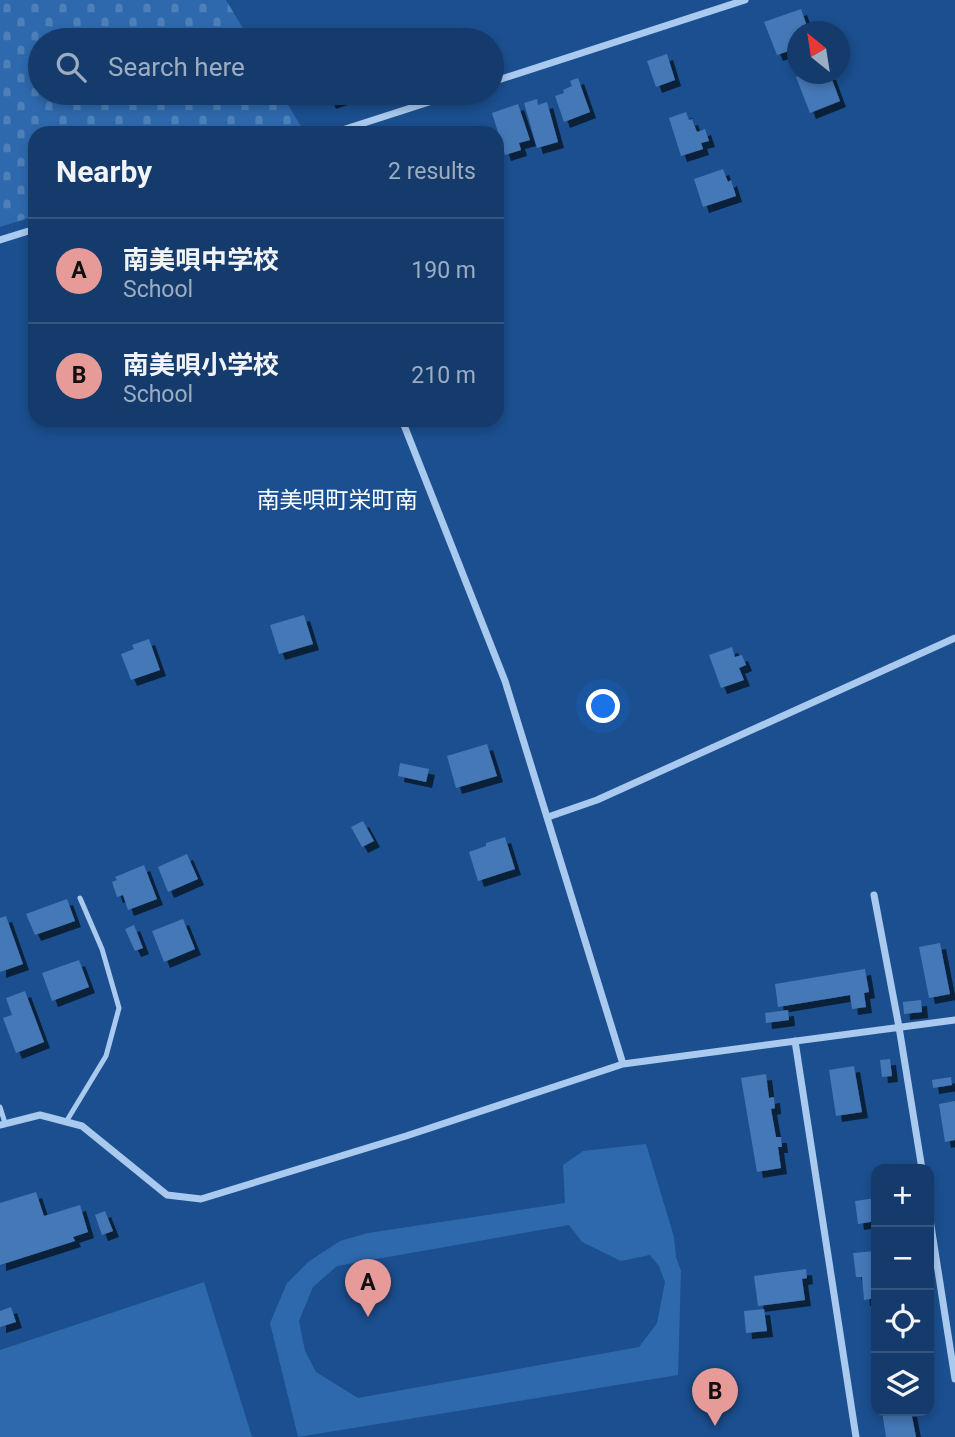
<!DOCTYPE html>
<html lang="en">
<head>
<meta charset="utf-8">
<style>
	:root { --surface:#143b6b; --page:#1d4271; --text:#f1f3f6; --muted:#9dadc1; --line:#33557e; --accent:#e69b98 }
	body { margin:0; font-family:Roboto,"Noto Sans JP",sans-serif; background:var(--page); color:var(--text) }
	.controls { position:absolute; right:21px; bottom:21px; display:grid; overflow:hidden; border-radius:14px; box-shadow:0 4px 10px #0003 }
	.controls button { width:63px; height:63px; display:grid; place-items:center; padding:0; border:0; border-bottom:2px solid var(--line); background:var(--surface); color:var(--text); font:35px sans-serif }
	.compass { position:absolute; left:787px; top:21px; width:63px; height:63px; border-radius:50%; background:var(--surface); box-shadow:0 4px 10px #0003; rotate:330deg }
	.you { position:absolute; left:604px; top:707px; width:24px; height:24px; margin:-18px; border:5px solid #fff; border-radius:50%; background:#1a73e8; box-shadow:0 0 0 10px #1a73e833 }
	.badge { display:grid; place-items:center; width:46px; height:46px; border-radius:50%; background:var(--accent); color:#111; font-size:23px; font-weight:700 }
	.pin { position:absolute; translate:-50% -58px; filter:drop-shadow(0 2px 4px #0008) }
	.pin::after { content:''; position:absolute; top:37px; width:24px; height:21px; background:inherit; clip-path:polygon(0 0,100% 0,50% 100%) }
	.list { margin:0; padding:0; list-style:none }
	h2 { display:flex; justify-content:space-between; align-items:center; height:91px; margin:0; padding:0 28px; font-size:30px }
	h2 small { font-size:23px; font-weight:400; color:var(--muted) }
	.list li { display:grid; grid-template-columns:46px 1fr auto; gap:21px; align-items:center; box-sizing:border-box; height:105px; padding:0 28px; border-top:2px solid var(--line) }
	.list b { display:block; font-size:26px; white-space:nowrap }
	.list p { margin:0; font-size:23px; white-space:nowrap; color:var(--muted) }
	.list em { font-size:23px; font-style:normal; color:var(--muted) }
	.icon { flex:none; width:38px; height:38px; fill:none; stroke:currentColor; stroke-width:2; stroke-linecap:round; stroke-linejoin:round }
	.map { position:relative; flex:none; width:955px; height:1437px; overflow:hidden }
	.search { position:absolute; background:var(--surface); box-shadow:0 4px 10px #0003; left:28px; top:28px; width:476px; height:77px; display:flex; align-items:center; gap:18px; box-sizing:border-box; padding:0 24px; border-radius:38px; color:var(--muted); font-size:26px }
	.panel { position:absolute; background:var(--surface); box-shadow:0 4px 10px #0003; left:28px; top:126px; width:476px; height:301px; border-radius:21px }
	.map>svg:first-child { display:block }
</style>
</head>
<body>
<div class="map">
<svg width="955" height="1437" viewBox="0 0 955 1437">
	<defs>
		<pattern id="cemetery-stones" width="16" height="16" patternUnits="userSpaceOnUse" patternTransform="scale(1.75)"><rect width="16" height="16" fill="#2e69ad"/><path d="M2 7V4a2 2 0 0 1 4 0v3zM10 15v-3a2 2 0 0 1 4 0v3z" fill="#4d80b9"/></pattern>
		<filter id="shadow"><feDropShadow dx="6" dy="6" stdDeviation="0" flood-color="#0009"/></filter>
	</defs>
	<rect width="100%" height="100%" fill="#1b4f8f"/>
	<path fill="url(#cemetery-stones)" d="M0,0H226L250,40H40V93H281L303,130L295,133H35V216L0,227Z"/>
	<path fill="#2e69ad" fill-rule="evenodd" d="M646,1144L674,1237L676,1257L681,1271L678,1375L298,1437L270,1323L287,1283L308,1262L340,1241L368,1233L565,1203L563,1165L583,1151ZM569,1225L582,1242L621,1261L650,1255L659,1266L665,1282L657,1323L639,1347L358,1398L316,1372L305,1351L299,1321L313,1287L337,1266Z
		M204,1282L252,1437H0V1350Z"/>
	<path fill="#4478b7" filter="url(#shadow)" d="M801,9L809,32H797V48L777,55L764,22Z
		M408,29L412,40H379Z
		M667,54L675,80L656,87L647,61Z
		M805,74H830L840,101L810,113L796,77Z
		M578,78L590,112L564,122L555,96L564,93L563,90L572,86L570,81Z
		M326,93H349L350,96L330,103Z
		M537,99L538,105L547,102L558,142L537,148L524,103Z
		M518,104L530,140L519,143L521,150L505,155L492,113Z
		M686,112L689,120L692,119L697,132L705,129L709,141L701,143L703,149L681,156L669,118Z
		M723,169L728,182L731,180L736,196L703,207L694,179Z
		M304,615L313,644L279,654L270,625Z
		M149,639L160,670L131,680L121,654L134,649L132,645Z
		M732,647L735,657L742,655L746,665L739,668L744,680L721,688L709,655Z
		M487,744L497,776L456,788L447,756Z
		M400,763L429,769L426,782L398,776Z
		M363,821L374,841L362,847L351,827Z
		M505,837L515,869L478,881L469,852L486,846V843Z
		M187,854L198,879L168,892L158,867Z
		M144,865L157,899L128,910L123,895L117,897L112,882L117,880L115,877Z
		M67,899L75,921L35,935L26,914Z
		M6,916L23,964L0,972V918Z
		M183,919L195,949L164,962L152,931Z
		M134,925L143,948L135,951L125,929Z
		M940,943L950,994L929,998L919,947Z
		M79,960L89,987L52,1001L42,973Z
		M865,969L869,992L864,993L866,1007L852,1009L850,995L778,1007L775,984Z
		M25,991L44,1042L16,1053L3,1018L12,1015L6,998Z
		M921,1000L922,1012L904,1014L903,1002Z
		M788,1010L789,1020L766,1023L765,1013Z
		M890,1059L892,1076L882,1077L880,1060Z
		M854,1066L862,1112L836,1116L829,1070Z
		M766,1074L769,1098L774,1097L775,1108L771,1109L776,1137H781L782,1147H778L781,1168L757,1172L741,1078Z
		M951,1077L952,1085L933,1088L932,1080Z
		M955,1101V1140L945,1142L939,1104Z
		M36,1192L44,1216L80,1205L88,1232L73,1237L75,1241L0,1265V1203Z
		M876,1198V1221L858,1224L855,1201Z
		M105,1211L113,1231L102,1235L95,1215Z
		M876,1251V1298L864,1300L862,1277H856L853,1253Z
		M806,1269L807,1278L802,1279L805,1300L758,1306L754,1276Z
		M11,1307L16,1322L0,1327V1311Z
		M764,1309L767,1331L746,1333L744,1311Z
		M882,1411H911L916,1437H886Z"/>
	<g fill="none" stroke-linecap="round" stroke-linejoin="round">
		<path stroke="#a9c9ee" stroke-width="5" d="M0,1107L5,1123
			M66,1122L106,1056L119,1008L102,949L80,898"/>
		<path stroke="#a9c9ee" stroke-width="7" d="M492,82L745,0
			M333,133L457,93
			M0,240L35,229
			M402,420L505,681L623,1064
			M548,817L597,800L955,638
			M874,895L899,1027L922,1169
			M795,1041L856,1437
			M0,1125L40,1115L82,1126L167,1195L201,1199L406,1136L623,1064L955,1020
			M929,1213L955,1379"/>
	</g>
	<g text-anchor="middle" stroke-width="5" stroke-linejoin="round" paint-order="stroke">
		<g font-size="23" fill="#fff" stroke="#1b4f8f">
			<text x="337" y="508">南美唄町栄町南</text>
		</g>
	</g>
</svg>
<div class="controls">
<button>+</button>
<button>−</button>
<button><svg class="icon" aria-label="locate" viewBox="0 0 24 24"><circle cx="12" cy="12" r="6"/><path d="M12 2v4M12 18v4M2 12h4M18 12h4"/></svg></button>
<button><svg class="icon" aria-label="layers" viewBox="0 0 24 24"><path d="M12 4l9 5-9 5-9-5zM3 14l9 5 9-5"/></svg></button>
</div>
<svg class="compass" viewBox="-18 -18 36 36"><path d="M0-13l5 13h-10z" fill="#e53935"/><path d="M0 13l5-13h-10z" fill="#9dadc1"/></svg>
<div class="you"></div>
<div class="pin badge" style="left:368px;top:1317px">A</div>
<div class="pin badge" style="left:715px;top:1426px">B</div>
<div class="search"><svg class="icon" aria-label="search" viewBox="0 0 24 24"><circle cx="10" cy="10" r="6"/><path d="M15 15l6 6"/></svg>Search here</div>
<section class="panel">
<h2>Nearby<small>2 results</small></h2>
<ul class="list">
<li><span class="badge">A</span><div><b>南美唄中学校</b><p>School</p></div><em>190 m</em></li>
<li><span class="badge">B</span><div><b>南美唄小学校</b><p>School</p></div><em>210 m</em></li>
</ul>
</section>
</div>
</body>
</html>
